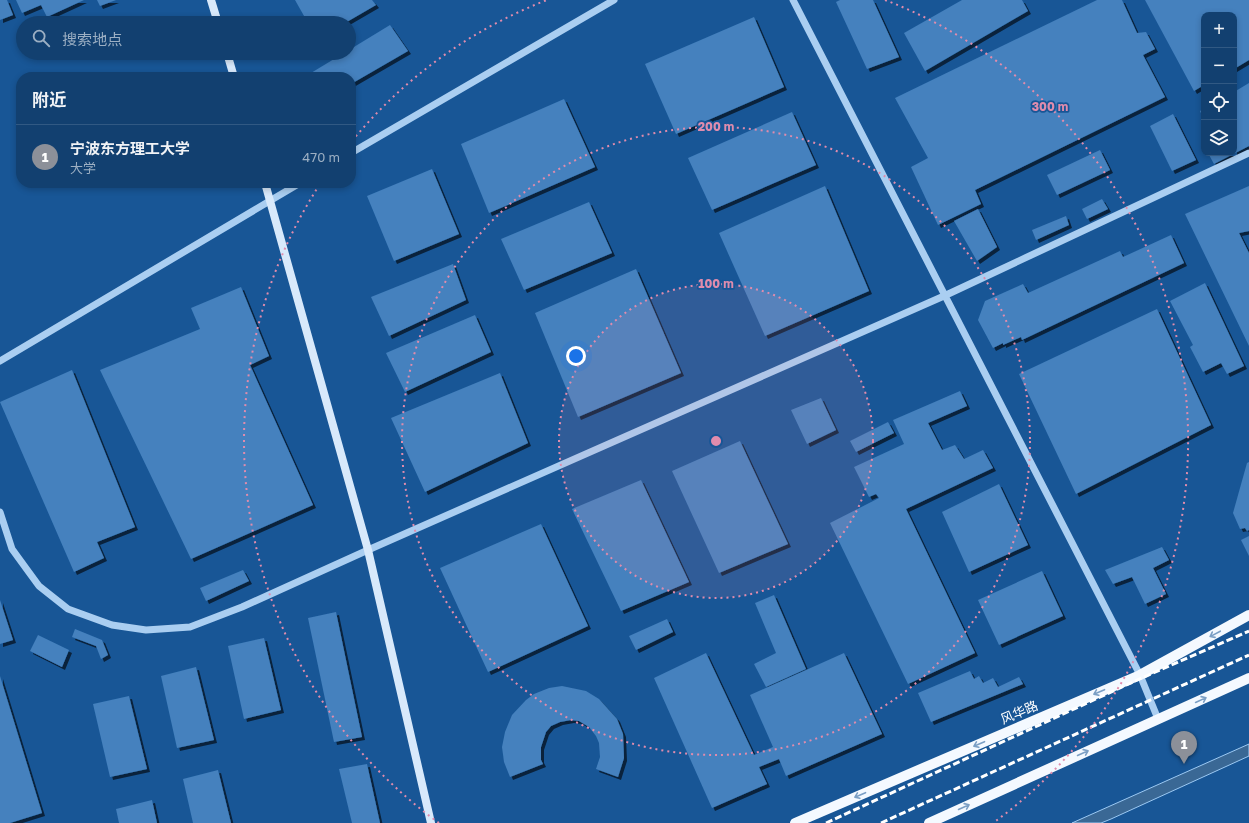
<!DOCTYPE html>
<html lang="zh">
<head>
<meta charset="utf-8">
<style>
	:root { --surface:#124070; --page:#1f4b78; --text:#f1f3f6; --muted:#9cafc3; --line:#315983; --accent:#8c9099 }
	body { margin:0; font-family:"Golos Text","Noto Sans SC",sans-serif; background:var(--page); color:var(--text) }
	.controls { position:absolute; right:12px; top:12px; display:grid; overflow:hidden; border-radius:8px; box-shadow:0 2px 6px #0003 }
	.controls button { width:36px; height:36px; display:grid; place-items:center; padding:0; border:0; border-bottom:1px solid var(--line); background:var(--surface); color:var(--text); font:20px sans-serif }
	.you { position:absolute; left:576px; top:356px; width:14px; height:14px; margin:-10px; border:3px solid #fff; border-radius:50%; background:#1a73e8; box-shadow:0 0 0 6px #1a73e833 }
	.badge { display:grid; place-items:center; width:26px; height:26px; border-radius:50%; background:var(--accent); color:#fff; font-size:13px; font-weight:700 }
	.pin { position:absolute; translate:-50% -33px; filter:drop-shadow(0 1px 2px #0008) }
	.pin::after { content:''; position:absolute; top:21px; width:14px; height:12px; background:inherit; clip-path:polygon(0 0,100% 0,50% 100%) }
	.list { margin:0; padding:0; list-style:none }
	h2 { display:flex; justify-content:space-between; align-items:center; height:52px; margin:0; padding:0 16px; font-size:17px }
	h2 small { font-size:13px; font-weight:400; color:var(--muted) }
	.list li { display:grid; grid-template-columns:26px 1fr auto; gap:12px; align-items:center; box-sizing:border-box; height:64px; padding:0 16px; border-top:1px solid var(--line) }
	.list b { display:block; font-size:15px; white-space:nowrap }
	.list p { margin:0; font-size:13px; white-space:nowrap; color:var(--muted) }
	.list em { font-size:13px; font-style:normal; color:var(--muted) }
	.icon { flex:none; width:22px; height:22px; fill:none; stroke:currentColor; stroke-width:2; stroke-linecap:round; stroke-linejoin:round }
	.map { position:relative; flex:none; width:1249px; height:823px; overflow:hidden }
	.search { position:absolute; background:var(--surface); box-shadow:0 2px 6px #0003; left:16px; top:16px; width:340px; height:44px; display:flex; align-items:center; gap:10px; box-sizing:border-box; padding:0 14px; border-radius:22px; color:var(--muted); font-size:15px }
	.panel { position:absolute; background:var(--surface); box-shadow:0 2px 6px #0003; left:16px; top:72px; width:340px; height:116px; border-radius:16px }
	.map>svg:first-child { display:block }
</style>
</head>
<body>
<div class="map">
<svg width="1249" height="823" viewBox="0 0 1249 823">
	<defs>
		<filter id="shadow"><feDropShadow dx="3" dy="3" stdDeviation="0" flood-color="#0009"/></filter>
	</defs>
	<rect width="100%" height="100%" fill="#185696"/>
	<path fill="#3a6895" stroke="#9cc9f3" d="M1249,744V756L1111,819L1101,823H1072Z"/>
	<path fill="#4481be" filter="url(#shadow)" d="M0,0H7L13,15L0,20Z
		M16,0H84L47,17L41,5L22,13Z
		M97,0H116L100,6Z
		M295,0H372L376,5L345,23H308Z
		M840,0H873L899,57L867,69L836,2Z
		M962,0H1022L1028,11L925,71L904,33Z
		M1097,0H1122L1137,33L1146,32L1155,49L1143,55L1165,97L975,190L981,204L938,225L911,167L928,158L895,98Z
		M1145,0H1249V60L1234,69V15H1204V85L1194,91Z
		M754,17L784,87L676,134L645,64Z
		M390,25L408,51L351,84V77H307L306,76L344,53H349V50Z
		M1249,83V146L1214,164L1208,153H1234V92Z
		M564,99L595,167L489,213L461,144Z
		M1204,109V120L1200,111Z
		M792,112L816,165L712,210L688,158Z
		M1173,114L1196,160L1172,171L1150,126Z
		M1100,150L1110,170L1057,195L1047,175Z
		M432,169L459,234L394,261L367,196Z
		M825,186L869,291L765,336L719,233Z
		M1249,186V231L1239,233L1249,253V346L1185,214Z
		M1102,199L1108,209L1087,219L1082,209Z
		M589,202L612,253L524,290L501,239Z
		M978,209L997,247L977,261L954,221Z
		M1066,216L1069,225L1036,240L1032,230Z
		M1171,235L1184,263L1022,340L1021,337L1003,345V343L993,348L978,320L985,301L1023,284L1028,293L1120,251L1123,257Z
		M453,264L466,300L389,336L371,297Z
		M636,269L681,373L578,417L535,313Z
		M1205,283L1244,366L1227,374L1221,363L1203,372L1190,347L1193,345L1170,301Z
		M241,287L269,356L250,365L313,505L191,559L100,370L200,329L191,308Z
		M1157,309L1211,425L1076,494L1019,374Z
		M475,315L491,352L405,392L386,353Z
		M72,370L135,527L97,542L104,558L74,572L0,402Z
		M500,373L528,443L425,492L391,418Z
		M960,391L967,406L928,423L942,450L955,445L964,459L983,450L993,468L906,509L975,653L908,684L830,523L879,498L876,494L869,497L854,467L904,444L893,420Z
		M821,398L836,430L807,444L791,410Z
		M888,422L894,433L856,452L850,441Z
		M740,441L788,544L719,573L672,471Z
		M1249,462V530L1247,531L1245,528L1240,529L1233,513L1247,463Z
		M641,480L689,582L621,611L572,509Z
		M999,484L1028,545L969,572L942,512Z
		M541,524L588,626L488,672L440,568Z
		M1249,536V556L1241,540Z
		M1162,547L1169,560L1153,568L1166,594L1145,604L1132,577L1113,584L1105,570Z
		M243,570L249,581L206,601L200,588Z
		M1042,571L1063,616L999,645L978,600Z
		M774,595L806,669L766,687L754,664L776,653L755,603Z
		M0,600L13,640L0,644Z
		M336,612L362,737L334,742L308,618Z
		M667,619L673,632L636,650L629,636Z
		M75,629L102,640L108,655L101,659L96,646L72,637Z
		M38,635L69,650L62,667L30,651Z
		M264,638L281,710L244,719L228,646Z
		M706,653L754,755L773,747L750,695L844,653L882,734L786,776L779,759L759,767L767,784L712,808L654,678Z
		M196,667L214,740L177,748L161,676Z
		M970,671L974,679L979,676L983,683L993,678L998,687L1019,677L1023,684L931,722L918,693Z
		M0,676L42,813L10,823H0Z
		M562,686L586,691L599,699L617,719L623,734L624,758L618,777L596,769L600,757L599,743L596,736L589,727L579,721L571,720L560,722L551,726L546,732L541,747V760L543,764L510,777L504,762L502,747L505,732L512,715L526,700L534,694L549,688Z
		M129,696L147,769L110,777L93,704Z
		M367,764L380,823H352L339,769Z
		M218,770L231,823H193L183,779Z
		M152,800L157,823H119L116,809Z"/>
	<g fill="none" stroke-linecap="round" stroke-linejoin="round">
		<path stroke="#aacef1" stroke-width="7" d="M793,0L1140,675L1158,719
			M351,153L614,0
			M0,361L300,183
			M0,512L12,549L28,571L39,586L68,609L112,625L146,630L190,627L242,607L368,550L944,296L1249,153"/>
		<path stroke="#d8e9fb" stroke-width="8" d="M211,0L218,23
			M227,53L234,77
			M265,183L368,550L431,823"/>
		<path stroke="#f4f9ff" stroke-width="10" d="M795,823L1140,675L1249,615
			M929,823L1249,678"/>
		<path stroke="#fff" stroke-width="3" stroke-dasharray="7 3" stroke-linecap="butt" d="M826,823L1135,681L1249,631
			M881,823L1249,655"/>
	</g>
	<defs><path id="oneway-shaft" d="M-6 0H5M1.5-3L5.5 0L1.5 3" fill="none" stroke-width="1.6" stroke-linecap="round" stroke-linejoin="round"/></defs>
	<g stroke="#7b9fc5">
		<use href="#oneway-shaft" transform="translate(1215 634) rotate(152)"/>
		<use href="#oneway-shaft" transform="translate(1099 692) rotate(157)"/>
		<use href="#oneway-shaft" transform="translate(1201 700) rotate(-25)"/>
		<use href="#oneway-shaft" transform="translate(979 744) rotate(157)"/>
		<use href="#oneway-shaft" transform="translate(1083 753) rotate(-24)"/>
		<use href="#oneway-shaft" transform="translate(860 795) rotate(157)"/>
		<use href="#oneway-shaft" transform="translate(964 807) rotate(-24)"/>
	</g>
	<circle cx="716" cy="441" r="157" fill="#e08cad" fill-opacity=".12"/>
	<g fill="none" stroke="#e08cad" stroke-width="2" stroke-dasharray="2 4">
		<circle cx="716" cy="441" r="157"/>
		<circle cx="716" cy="441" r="314"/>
		<path d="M439 823A472 472 0 0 1 320 184M352 141A472 472 0 0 1 547 0M885 0A472 472 0 0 1 993 823"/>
	</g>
	<g text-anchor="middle" stroke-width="3.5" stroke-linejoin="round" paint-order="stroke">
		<g font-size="13" fill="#fff" stroke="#185696">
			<text transform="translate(1019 712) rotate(-23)" y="5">风华路</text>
		</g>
	</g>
	<circle cx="716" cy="441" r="6" fill="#e08cad" stroke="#185696" stroke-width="2"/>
	<g font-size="12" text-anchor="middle" font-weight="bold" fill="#e08cad" stroke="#185696" stroke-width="3.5" stroke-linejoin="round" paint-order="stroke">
		<text x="1050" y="111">300 m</text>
		<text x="716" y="131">200 m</text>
		<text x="716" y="288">100 m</text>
	</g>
</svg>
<div class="controls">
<button>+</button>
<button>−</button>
<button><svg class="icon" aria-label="locate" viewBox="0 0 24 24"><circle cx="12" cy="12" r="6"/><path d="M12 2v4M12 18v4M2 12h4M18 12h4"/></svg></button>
<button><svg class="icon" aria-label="layers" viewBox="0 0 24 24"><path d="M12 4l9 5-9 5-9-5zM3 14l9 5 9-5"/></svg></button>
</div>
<div class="you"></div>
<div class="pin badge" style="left:1184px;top:764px">1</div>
<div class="search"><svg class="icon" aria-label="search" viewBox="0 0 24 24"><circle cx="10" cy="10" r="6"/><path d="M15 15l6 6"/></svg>搜索地点</div>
<section class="panel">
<h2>附近<small></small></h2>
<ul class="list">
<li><span class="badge">1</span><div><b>宁波东方理工大学</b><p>大学</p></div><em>470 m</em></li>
</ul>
</section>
</div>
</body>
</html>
